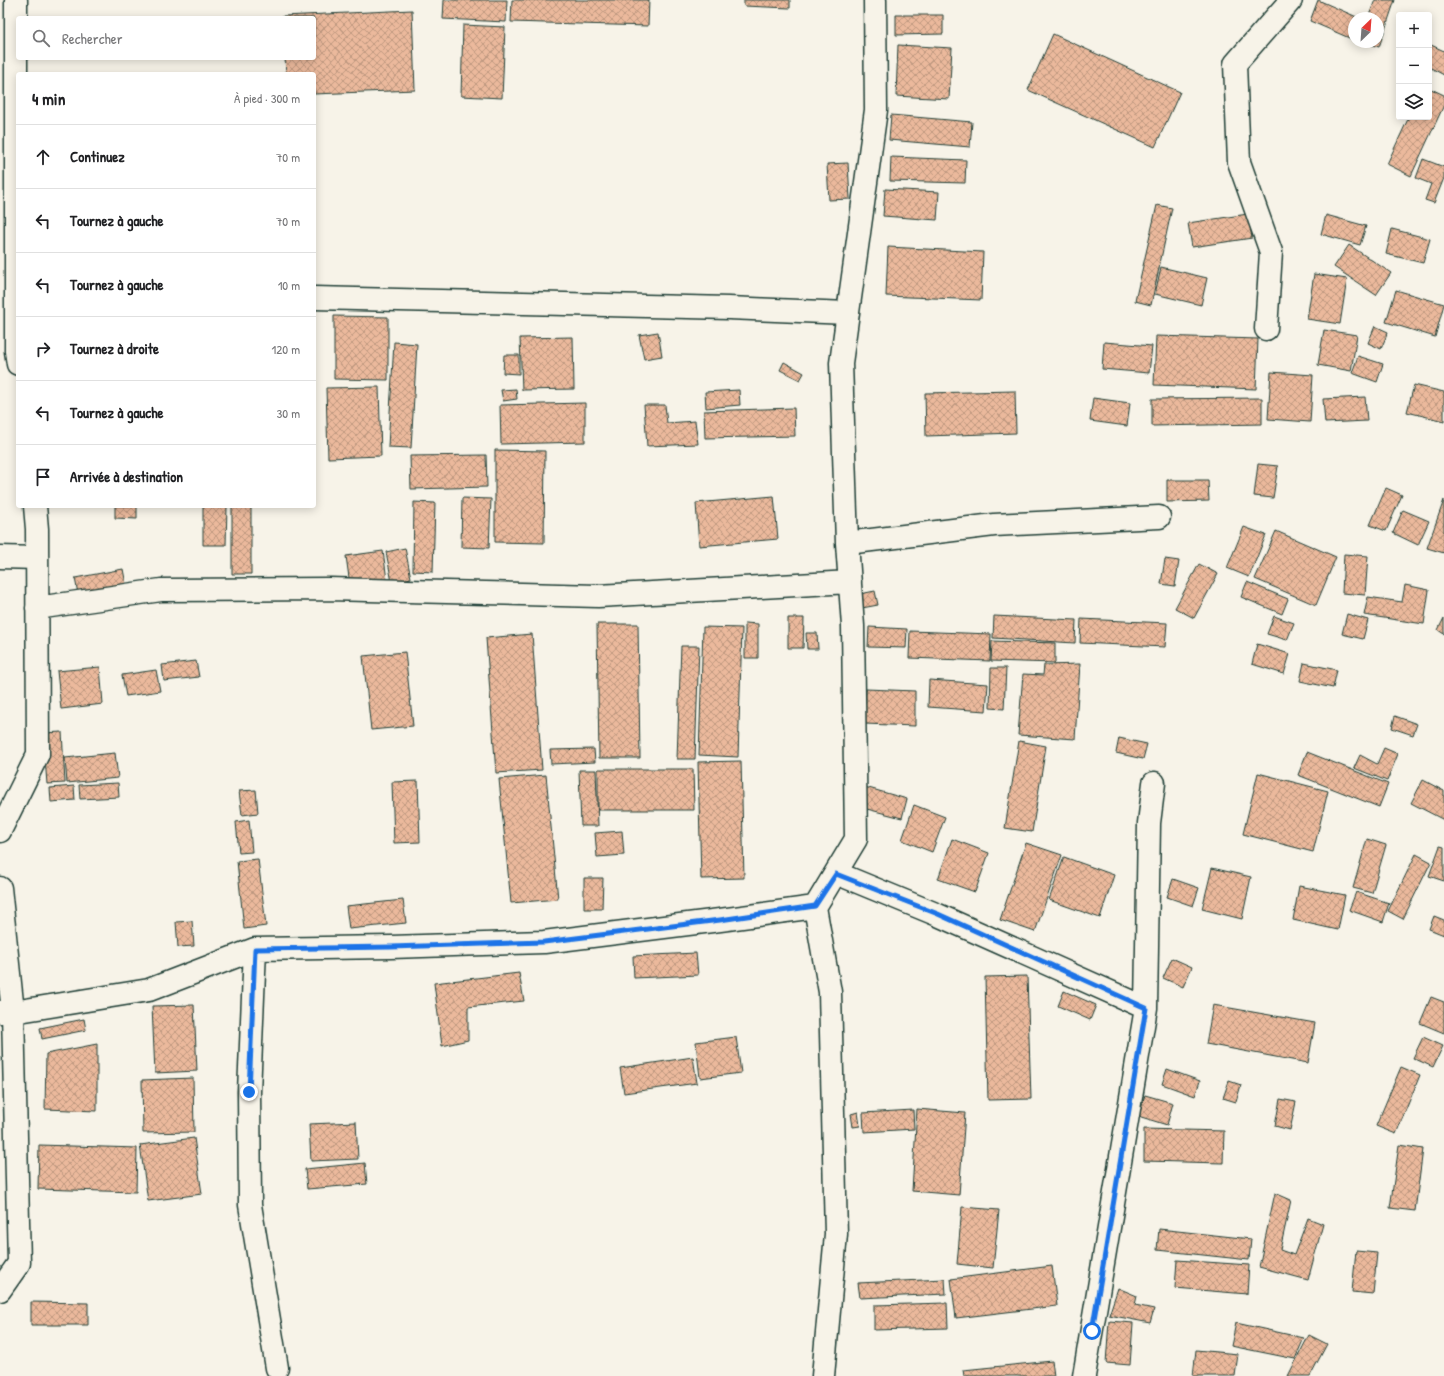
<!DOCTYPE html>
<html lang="fr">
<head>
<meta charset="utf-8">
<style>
	:root { --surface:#fff; --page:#f6f6f6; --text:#202124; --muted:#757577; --line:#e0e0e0 }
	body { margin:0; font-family:"Patrick Hand",sans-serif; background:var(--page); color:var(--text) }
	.controls { position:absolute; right:12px; top:12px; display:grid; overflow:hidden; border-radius:4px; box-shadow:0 2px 10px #0003 }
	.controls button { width:36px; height:36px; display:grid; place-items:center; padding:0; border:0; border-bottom:1px solid var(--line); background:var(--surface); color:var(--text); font:20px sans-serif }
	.compass { position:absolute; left:1348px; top:12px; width:36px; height:36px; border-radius:50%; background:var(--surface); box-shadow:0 2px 10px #0003; rotate:25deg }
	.stop { position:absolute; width:12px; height:12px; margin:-9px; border:3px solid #1a73e8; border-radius:50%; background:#fff }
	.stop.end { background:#1a73e8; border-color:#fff; box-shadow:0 1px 4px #0008 }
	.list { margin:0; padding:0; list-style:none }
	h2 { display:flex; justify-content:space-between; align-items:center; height:52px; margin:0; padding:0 16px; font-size:17px }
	h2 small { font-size:13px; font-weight:400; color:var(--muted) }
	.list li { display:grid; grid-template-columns:26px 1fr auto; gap:12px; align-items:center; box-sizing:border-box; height:64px; padding:0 16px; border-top:1px solid var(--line) }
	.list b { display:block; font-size:15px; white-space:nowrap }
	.list em { font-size:13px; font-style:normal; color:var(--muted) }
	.icon { flex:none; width:22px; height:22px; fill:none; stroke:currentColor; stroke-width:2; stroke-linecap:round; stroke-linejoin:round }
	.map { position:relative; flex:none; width:1444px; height:1376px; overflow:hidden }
	.search { position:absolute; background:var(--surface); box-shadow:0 2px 10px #0003; left:16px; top:16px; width:300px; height:44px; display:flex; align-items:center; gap:10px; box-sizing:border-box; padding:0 14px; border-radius:4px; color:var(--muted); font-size:15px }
	.panel { position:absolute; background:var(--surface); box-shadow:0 2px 10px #0003; left:16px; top:72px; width:300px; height:436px; border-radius:4px }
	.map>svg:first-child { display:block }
</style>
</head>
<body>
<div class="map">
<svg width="1444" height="1376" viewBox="0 0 1444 1376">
	<defs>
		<pattern id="building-cross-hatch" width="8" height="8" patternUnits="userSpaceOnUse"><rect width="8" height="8" fill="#ebb99c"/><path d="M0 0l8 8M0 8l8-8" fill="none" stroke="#be9880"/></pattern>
	</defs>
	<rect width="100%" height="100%" fill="#f7f3e8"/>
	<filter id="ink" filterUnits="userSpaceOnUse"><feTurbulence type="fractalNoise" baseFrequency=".025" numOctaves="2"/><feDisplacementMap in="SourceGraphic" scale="8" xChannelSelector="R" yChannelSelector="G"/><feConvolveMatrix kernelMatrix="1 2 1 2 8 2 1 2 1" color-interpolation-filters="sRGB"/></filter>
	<g filter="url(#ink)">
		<path fill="url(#building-cross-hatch)" stroke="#1f3d34" d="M444,0H507L506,22L443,19Z
			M512,0H649L648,26L511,22Z
			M744,0H790V8L744,6Z
			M1318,0L1359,18H1354V40L1310,21Z
			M1375,0H1395L1379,47L1362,42H1378V18H1368Z
			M412,10L415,90L314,94V74H286L285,58H314V18H283V16Z
			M896,15H943V34L896,35Z
			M463,25L505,27L502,98L461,96Z
			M1053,34L1180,92L1155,147L1028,90Z
			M1429,44L1444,51V75L1429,67Z
			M898,45L952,48L949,99L896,96Z
			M1429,88L1444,95V105L1411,176L1387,164L1409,117H1429Z
			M891,115L972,122L970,147L889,140Z
			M891,157L966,160L965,183L890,181Z
			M1423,159L1444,167V178L1434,203L1425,200L1431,184L1416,178Z
			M848,163L850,199L829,200L827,164Z
			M885,189L939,192L937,220L883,216Z
			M1157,205L1172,208L1151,305L1135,301Z
			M1248,214L1252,238L1192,247L1188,223Z
			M1326,215L1366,226L1360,245L1321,234Z
			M1392,229L1430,239L1423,263L1386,254Z
			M1349,245L1391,273L1376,295L1334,267Z
			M888,247L983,252L981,300L886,296Z
			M1161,267L1207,278L1201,305L1155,294Z
			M1314,274L1347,279L1340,324L1307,319Z
			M1396,290L1444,304L1435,337L1386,322Z
			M334,316L388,317V380L334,379Z
			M1375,326L1388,332L1381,349L1368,343Z
			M1324,330L1357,335L1351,371L1318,365Z
			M658,332L662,356L644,359L639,335Z
			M1156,336L1258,339L1256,389L1154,385Z
			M573,337L574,389L522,390L520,338Z
			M394,342L417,344L411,448L388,447Z
			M1104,342L1152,346L1149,373L1102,369Z
			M504,355H519V374L503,373Z
			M1358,356L1383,364L1377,382L1352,373Z
			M784,362L804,373L800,380L780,370Z
			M1271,372L1313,375L1310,422L1268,419Z
			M1414,385L1444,392V421L1407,412Z
			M379,387L381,456L328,458L326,388Z
			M516,389L517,399L503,401L501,390Z
			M739,390L740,405L706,408L705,392Z
			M1015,391L1016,433L926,436L925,393Z
			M1365,397L1367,421L1325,423L1323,399Z
			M1093,398L1130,403L1127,426L1090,421Z
			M1262,398V424L1152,426V399Z
			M585,403V442L501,444L500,405Z
			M644,405H665L667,423L695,421L698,444L647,446Z
			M794,408L795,436L705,438L704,411Z
			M495,450L545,451L544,543L495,542Z
			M486,455L487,487L411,489L410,456Z
			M1258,464L1278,466L1273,498L1254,496Z
			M1167,480H1208L1209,501L1167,502Z
			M1386,488L1402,495L1386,531L1370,525Z
			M774,496L778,539L699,546L696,503Z
			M462,498L491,499L489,548L461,547Z
			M1444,500V553L1427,548Z
			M414,502L435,503L433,572L413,571Z
			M115,506H137V519L115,518Z
			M203,506H227L226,545H203Z
			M232,506H251V574H232Z
			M1403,510L1429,521L1418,545L1393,533Z
			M1244,527L1266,535L1249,577L1227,568Z
			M1276,531L1336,557L1316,605L1255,579Z
			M405,548L411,578L392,582L386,552Z
			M383,551L387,580L350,585L346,556Z
			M1344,554L1368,556L1365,595L1342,593Z
			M1165,559L1179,561L1175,586L1161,584Z
			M1199,564L1218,574L1194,618L1175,608Z
			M123,569L127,590L79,599L75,578Z
			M1247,582L1288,599L1282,614L1241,597Z
			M1405,585L1429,590L1424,624L1364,615L1368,597L1402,602Z
			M875,591L878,605L862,608L860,594Z
			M1347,614L1368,620L1363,639L1342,634Z
			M994,616L1076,620L1075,643L993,638Z
			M1274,616L1294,623L1287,640L1267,634Z
			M788,618H804L803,648H788Z
			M1444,618V634L1438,630Z
			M1081,619L1167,623L1165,647L1080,643Z
			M745,623L758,624V658H745Z
			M597,624H638L640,758H599Z
			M703,627L742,628L738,757L699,755Z
			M869,627L907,629L906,648L868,647Z
			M910,631L991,634L990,661L909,658Z
			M806,633H817L818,649H807Z
			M532,634L542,770L496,773L486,638Z
			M992,641L1055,643V663L991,661Z
			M1257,644L1290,654L1284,674L1252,664Z
			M681,646H699L695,759H677Z
			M405,652L413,726L371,730L363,656Z
			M196,661L199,677L164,681L162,665Z
			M1304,663L1337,670L1333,688L1300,681Z
			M1080,664L1075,739L1018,735L1023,674L1043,675L1044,665Z
			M100,667L103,704L61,709L57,671Z
			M991,668H1006L1004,709L990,708Z
			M156,670L160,691L126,696L122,675Z
			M929,680L988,684L986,711L928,707Z
			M866,689L915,691V726L865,724Z
			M1395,716L1417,724L1413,735L1392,728Z
			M62,732L65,783L47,784L43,733Z
			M1119,738L1147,744L1143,759L1116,753Z
			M1019,741L1046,746L1032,832L1005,828Z
			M1384,748L1398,754L1387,781L1354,768L1360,755L1377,764Z
			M594,749L595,762L551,764L550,750Z
			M1307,752L1388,784L1379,807L1298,775Z
			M115,753L118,778L67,783L65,758Z
			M741,761L744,878L701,879L698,762Z
			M598,769H693L694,810H598Z
			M579,770H596L598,826H581Z
			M1258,773L1328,791L1313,852L1243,834Z
			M546,775L558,899L511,903L499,779Z
			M1423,780L1444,791V820L1411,803Z
			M418,781L420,842L394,843L392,782Z
			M118,783L119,797L80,799L79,785Z
			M74,786L75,800L51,802L50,788Z
			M865,787L907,799L902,818L859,807Z
			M256,790L258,813L242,815L239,791Z
			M914,805L945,817L932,852L902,840Z
			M249,820L252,852L239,853L236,822Z
			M622,831L624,855L597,857L595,833Z
			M952,839L989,853L975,892L938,879Z
			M1367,839L1386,845L1372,893L1353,888Z
			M1026,843L1062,855L1035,932L1000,920Z
			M1440,846L1444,847V881L1429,876Z
			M1416,854L1431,862L1403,919L1388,911Z
			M1064,857L1114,875L1100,918L1049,900Z
			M258,859L266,926L244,929L237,861Z
			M1212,868L1251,877L1242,919L1202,909Z
			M584,878H603L602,909H584Z
			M1173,879L1199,888L1193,906L1167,897Z
			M1299,886L1345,895L1338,930L1293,920Z
			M1356,892L1389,903L1383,922L1349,910Z
			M403,900L406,923L349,929L346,906Z
			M1434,916L1444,920V935L1429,929Z
			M192,921L194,946L178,947L176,922Z
			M696,953L698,975L634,978L633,956Z
			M1172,958L1192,967L1183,987L1163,978Z
			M519,973L524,1001L468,1007V1040L442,1046L434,983Z
			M1027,976L1031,1099L988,1100L985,977Z
			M1064,991L1096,1005L1090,1020L1058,1006Z
			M1431,997L1444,1002V1033L1420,1023Z
			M194,1005L197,1071L155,1073L152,1006Z
			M1213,1005L1315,1023L1308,1063L1206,1044Z
			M84,1019L86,1030L42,1039L40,1028Z
			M736,1037L741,1073L700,1078L696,1042Z
			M1423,1037L1443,1046L1433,1067L1413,1058Z
			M97,1044V1111L45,1109L46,1054Z
			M693,1057L697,1083L624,1093L620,1068Z
			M1401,1067L1420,1075L1396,1134L1376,1126Z
			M1167,1069L1200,1081L1195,1096L1162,1084Z
			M193,1078L194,1132L143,1133L142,1080Z
			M1229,1081L1241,1085L1236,1102L1223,1098Z
			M1145,1095L1173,1103L1167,1125L1138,1116Z
			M1280,1099L1296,1102L1290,1130L1275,1126Z
			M917,1109L965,1113L959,1195L912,1191Z
			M913,1110L914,1129L864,1132L863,1113Z
			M858,1112L860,1126L853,1127L851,1114Z
			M356,1122L358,1159L311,1161L309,1124Z
			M1144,1129L1224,1131L1223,1163L1144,1161Z
			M194,1138L202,1194L148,1201L140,1145Z
			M39,1145L137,1148L136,1192L38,1189Z
			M1399,1145L1423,1149L1415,1211L1390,1208Z
			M365,1163L367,1184L307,1189L305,1169Z
			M1275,1193L1291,1200L1280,1250L1294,1255L1308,1218L1323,1224L1308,1280L1259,1267Z
			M962,1207L999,1210L993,1268L957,1264Z
			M1159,1229L1251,1239L1249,1260L1157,1250Z
			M1356,1251L1377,1253L1373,1294L1352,1292Z
			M1177,1260L1249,1265L1247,1294L1175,1288Z
			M1052,1266L1057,1306L956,1318L951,1279Z
			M945,1279L946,1294L860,1298L858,1283Z
			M1118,1288L1137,1296L1135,1305L1154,1309L1150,1323L1109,1315Z
			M31,1302L88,1303V1325H31Z
			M947,1303L948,1328L874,1330V1305Z
			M1109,1321L1133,1323L1130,1365L1106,1363Z
			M1236,1323L1304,1338L1295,1359L1231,1346Z
			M1309,1335L1327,1344L1310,1376H1288Z
			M1196,1350L1238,1354L1235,1376H1193Z
			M1052,1361L1054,1376H964L963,1370Z"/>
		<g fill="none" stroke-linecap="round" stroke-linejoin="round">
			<g stroke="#1f3d34" stroke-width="25">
				<path id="minor" d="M16,0V351L18,364
					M314,298L729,308L848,313
					M1266,329L1271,252L1239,162L1235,64L1291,0
					M847,543L994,525L1159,517
					M0,557L37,558
					M37,608L161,590L329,589L598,596L850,582
					M0,831L38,754L37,529L35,506
					M836,873L938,915L1146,1008L1084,1376
					M0,888L13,1012L19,1263L0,1290
					M255,949L249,1092L250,1205L277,1368
					M1146,1008L1149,823L1154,783
					M0,1012H13L149,990L255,949L391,947L544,942L720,920L815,907
					M823,1376L836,1234L830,992L815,907L856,839L853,626L847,543L841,363L876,110L875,0"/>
			</g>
			<use href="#minor" stroke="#f7f3e8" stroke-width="22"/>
		</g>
	</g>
	<g fill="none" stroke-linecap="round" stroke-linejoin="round" filter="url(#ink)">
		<path stroke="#1a73e8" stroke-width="5" d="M249,1092L255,949L391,947L544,942L720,920L815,906L836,874L938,914L1146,1008L1092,1331"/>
	</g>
</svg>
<div class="controls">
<button>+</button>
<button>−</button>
<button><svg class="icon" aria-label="layers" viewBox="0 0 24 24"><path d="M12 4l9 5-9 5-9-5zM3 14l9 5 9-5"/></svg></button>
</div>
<svg class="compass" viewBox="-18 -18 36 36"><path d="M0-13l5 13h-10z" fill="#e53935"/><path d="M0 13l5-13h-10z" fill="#757577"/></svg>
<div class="stop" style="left:1092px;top:1331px"></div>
<div class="stop end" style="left:249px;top:1092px"></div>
<div class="search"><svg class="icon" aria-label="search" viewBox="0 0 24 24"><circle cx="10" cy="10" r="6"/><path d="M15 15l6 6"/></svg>Rechercher</div>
<section class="panel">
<h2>4 min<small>À pied · 300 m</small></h2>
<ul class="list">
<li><svg class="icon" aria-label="ahead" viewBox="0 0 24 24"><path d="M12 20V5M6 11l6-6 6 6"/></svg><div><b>Continuez</b></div><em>70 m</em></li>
<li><svg class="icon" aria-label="left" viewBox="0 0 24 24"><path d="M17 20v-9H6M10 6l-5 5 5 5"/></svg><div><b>Tournez à gauche</b></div><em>70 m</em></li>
<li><svg class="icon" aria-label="left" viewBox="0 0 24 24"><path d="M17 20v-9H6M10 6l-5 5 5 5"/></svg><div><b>Tournez à gauche</b></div><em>10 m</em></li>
<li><svg class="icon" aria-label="right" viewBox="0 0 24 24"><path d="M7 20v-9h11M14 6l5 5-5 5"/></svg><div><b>Tournez à droite</b></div><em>120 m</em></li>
<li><svg class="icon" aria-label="left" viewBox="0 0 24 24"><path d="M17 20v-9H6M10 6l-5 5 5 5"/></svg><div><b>Tournez à gauche</b></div><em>30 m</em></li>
<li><svg class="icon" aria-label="arrive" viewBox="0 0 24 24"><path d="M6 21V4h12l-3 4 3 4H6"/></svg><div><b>Arrivée à destination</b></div></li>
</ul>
</section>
</div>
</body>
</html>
